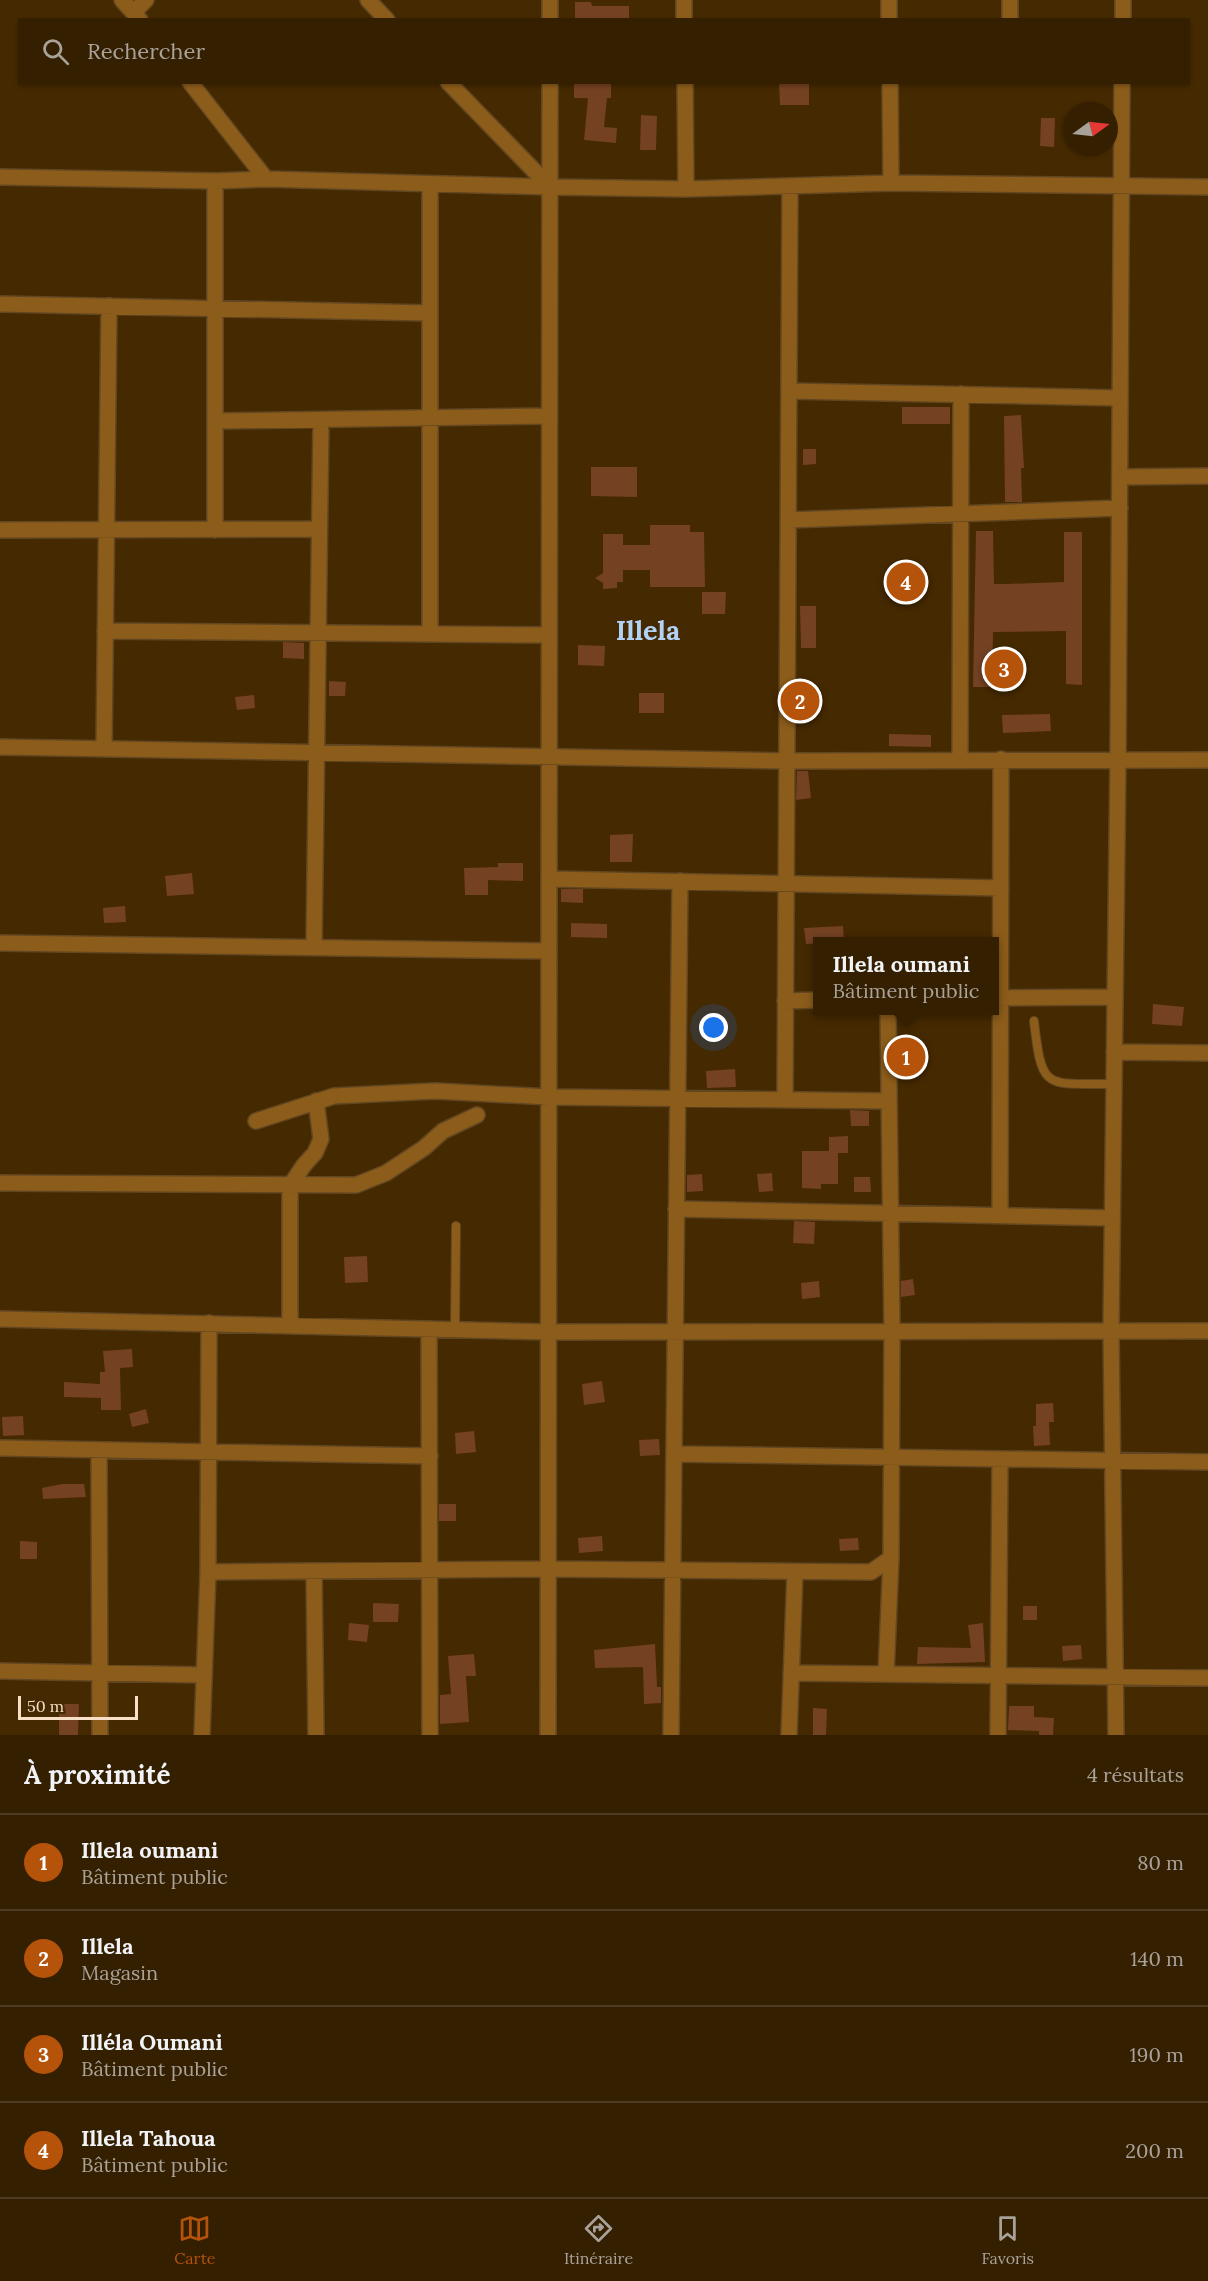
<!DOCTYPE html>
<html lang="fr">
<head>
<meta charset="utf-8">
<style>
	:root { --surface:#341f01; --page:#3c270b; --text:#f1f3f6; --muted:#a9a299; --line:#4e3d23; --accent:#b45309 }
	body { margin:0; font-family:Lora,serif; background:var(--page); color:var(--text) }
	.compass { position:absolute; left:1064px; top:102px; width:54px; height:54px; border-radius:50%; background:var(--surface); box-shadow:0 2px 4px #0004; rotate:75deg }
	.scale { position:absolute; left:18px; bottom:15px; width:120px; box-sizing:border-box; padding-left:6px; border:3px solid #f7e0c7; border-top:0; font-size:16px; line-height:21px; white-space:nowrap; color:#f7e0c7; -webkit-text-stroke:4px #452901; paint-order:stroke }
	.you { position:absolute; left:714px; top:1028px; width:21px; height:21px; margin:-15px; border:4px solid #fff; border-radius:50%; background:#1a73e8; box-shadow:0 0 0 9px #1a73e833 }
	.badge { display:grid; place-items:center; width:39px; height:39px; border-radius:50%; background:var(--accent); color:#fff; font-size:20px; font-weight:700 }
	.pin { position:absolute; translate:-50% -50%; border:3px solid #fff; box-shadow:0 2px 6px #0006 }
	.popup { position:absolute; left:813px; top:937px; width:186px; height:78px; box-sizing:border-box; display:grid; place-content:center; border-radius:0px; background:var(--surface); filter:drop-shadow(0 2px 4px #0005); font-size:20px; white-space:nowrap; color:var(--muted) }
	.popup b { font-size:22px; color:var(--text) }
	.popup::after { content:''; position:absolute; left:50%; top:100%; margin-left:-12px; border:12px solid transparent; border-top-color:var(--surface) }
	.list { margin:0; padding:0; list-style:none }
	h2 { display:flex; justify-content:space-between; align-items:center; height:78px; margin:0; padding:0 24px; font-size:26px }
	h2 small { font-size:20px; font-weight:400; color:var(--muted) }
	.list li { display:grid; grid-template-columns:39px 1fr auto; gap:18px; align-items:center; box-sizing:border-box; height:96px; padding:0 24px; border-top:2px solid var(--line) }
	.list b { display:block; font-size:22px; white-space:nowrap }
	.list p { margin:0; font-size:20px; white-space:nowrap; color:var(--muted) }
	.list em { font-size:20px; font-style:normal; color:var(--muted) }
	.icon { flex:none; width:33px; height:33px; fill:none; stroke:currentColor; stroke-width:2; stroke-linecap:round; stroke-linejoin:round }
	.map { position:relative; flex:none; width:1208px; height:1735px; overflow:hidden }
	.search { position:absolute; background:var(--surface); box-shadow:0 2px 4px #0004; left:18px; right:18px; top:18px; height:66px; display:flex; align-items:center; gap:15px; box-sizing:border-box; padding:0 21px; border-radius:0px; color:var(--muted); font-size:22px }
	.sheet { height:462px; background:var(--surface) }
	nav { display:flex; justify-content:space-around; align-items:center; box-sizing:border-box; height:84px; border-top:2px solid var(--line); background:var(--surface); font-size:16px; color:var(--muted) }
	nav a { display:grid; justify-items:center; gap:3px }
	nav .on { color:var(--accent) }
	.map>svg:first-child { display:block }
</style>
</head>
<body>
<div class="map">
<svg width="1208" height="1735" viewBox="0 0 1208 1735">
	<rect width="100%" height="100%" fill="#452901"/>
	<path fill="#744123" d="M575,2H591L592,6H629V20H575Z
		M574,82H611V98H607L604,127L617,128L616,143L584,140L588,98H574Z
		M779,82H809V105H780Z
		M641,115L657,116L656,150H640Z
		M1041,118H1055L1054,147L1040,146Z
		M902,407H950V424H902Z
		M1021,415L1024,468H1021L1022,502H1005L1004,416Z
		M803,449H816V464L803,465Z
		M591,467H637V497L591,496Z
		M650,525H690V532H704L705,587H650V570H623V582H617V588L603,589V583L595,578L603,573V534H623V545H650Z
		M976,531H993L994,584H1006L1064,582V532H1082V685L1066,684V631L993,632L992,687H973Z
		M702,592H726L725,614H702Z
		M800,606H816V648H801Z
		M283,642L304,643V659L283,658Z
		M578,645L605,646L604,666L578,665Z
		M329,681L346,682L345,696H329Z
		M639,693H664V713H639Z
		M254,695L255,708L237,710L235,697Z
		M1050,714L1051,731L1003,733L1002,715Z
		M889,734L931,735V747L889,746Z
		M797,771H808L811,798L796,800Z
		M633,834L632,862H610V835Z
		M498,863H523V881L488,880V895H465L464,868L498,867Z
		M192,873L194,894L167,896L165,876Z
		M561,889H583V903L561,902Z
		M125,906L126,922L104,923L103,908Z
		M571,923L607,924V938L571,937Z
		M843,926L844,942L806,944L804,928Z
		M1153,1004L1184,1007L1182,1026L1152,1024Z
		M735,1069L736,1087L707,1088L706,1071Z
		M850,1110L869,1111V1126H851Z
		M848,1136V1153H838V1184H821V1189L802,1188V1151H829V1137Z
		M772,1173L773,1191L759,1192L757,1174Z
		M702,1174L703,1191L687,1192V1175Z
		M854,1177H870L871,1192H854Z
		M794,1221L815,1222L814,1244L793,1243Z
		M367,1256L368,1282L345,1283L344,1257Z
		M913,1279L915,1295L901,1297V1281Z
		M819,1281L820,1297L802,1299L801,1283Z
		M132,1349L133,1367L120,1368L121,1410H101V1398L64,1397V1382L100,1384V1372H105L103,1351Z
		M602,1381L605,1402L584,1405L582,1384Z
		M1053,1403L1054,1422H1049L1050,1445L1034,1446L1033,1426H1036V1404Z
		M146,1409L149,1423L132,1427L129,1414Z
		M23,1416L24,1435L3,1436L2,1417Z
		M474,1431L476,1452L456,1454L455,1433Z
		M659,1439L660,1455L640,1456L639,1440Z
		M62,1484H84L86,1497L43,1499L42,1488Z
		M439,1504H456V1521H439Z
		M602,1536L603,1551L579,1553L578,1538Z
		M858,1538L859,1550L840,1551L839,1539Z
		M20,1541L37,1542V1559H20Z
		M373,1603L399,1604L398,1622H373Z
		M1023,1606H1037V1620H1023Z
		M349,1623L369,1625L367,1642L348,1640Z
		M983,1623L985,1662L917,1664L918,1647L971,1648L968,1625Z
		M655,1644L657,1687H661V1703L644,1704L643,1667L595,1668L594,1650Z
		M1081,1645L1082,1659L1063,1661L1062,1646Z
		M474,1654L476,1676H466L469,1722L440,1724V1695L451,1694L448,1656Z
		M59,1704H79L78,1735H59Z
		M1009,1706H1034V1717L1054,1718L1053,1735H1039V1731L1008,1730Z
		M813,1708L827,1709L826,1735H813Z"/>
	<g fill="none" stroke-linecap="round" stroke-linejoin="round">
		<g stroke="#614621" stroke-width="10">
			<path id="lane" d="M1034,1021C1042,1093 1046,1083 1114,1084
				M455,1329L456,1226"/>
		</g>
		<g stroke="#614621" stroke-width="18">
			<path id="street" d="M122,0L140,20
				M368,0L387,20
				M684,0V20
				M889,0V20
				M1010,0V20
				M134,12L146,0
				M550,20V0
				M1123,20V0
				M190,82L266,179
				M448,82L550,187L686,189L891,183L1208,187
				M685,82L686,189
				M890,82L891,183
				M0,177L215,181L266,179L550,187
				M215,181V530
				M0,304L428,313
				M789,391L1120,398
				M215,421L549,416
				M1120,477L1208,476
				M788,520L1120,508
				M0,530L319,529
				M105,631L549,635
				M430,634V185
				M0,747L787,761L1208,760
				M104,749L109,306
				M960,760L961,394
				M549,879L1001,888
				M0,943L549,951
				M314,947L321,420
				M994,998L1115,997
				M785,1001L818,1000
				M1114,1052L1208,1053
				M785,1100L790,186
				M256,1121L334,1096L435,1091L549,1097L889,1101
				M0,1183L356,1185L386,1173L424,1148L443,1131L477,1115
				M676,1209L1112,1218
				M1000,1216L1001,759
				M0,1319L549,1332L1208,1331
				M290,1325V1186L304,1165L315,1153L321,1139L316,1101
				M429,1329L430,1735
				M0,1448L430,1456
				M99,1450L100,1735
				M674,1454L1208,1462
				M314,1571L316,1735
				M208,1572L548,1569L871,1572L891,1558L892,1330L888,1010
				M0,1671L204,1675
				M791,1673L1208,1678
				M886,1674L891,1558
				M202,1735L208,1572L209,1323
				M548,1735L550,82
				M671,1735L680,881
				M789,1735L795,1572
				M998,1735L1000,1460
				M1116,1735L1111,1331L1118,758L1122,82"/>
		</g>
		<use href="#lane" stroke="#8c5c1a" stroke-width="8"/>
		<use href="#street" stroke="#8c5c1a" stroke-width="15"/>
	</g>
	<g text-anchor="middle" stroke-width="4.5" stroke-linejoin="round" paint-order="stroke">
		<g font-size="27" font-weight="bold" fill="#b1d2f5" stroke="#452901">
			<text x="648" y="640">Illela</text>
		</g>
	</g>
</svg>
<svg class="compass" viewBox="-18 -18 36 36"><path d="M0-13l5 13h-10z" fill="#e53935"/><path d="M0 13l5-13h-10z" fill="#a9a299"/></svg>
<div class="scale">50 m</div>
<div class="you"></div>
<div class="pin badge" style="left:906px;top:1057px">1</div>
<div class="popup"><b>Illela oumani</b>Bâtiment public</div>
<div class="pin badge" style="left:800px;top:701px">2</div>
<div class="pin badge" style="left:1004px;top:669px">3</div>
<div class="pin badge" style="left:906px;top:582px">4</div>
<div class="search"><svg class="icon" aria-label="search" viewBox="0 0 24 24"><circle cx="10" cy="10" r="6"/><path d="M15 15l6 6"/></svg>Rechercher</div>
</div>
<section class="sheet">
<h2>À proximité<small>4 résultats</small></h2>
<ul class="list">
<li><span class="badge">1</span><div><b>Illela oumani</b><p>Bâtiment public</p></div><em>80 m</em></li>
<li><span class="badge">2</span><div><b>Illela</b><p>Magasin</p></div><em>140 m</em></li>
<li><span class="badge">3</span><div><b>Illéla Oumani</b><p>Bâtiment public</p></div><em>190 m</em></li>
<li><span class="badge">4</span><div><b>Illela Tahoua</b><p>Bâtiment public</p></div><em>200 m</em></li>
</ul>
</section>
<nav>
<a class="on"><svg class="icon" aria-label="map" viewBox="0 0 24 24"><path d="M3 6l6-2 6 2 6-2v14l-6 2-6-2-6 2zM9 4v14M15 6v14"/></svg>Carte</a>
<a><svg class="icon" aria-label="directions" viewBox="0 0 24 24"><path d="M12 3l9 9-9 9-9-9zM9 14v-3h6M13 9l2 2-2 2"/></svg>Itinéraire</a>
<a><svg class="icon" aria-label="saved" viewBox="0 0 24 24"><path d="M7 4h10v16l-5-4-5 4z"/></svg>Favoris</a>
</nav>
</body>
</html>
